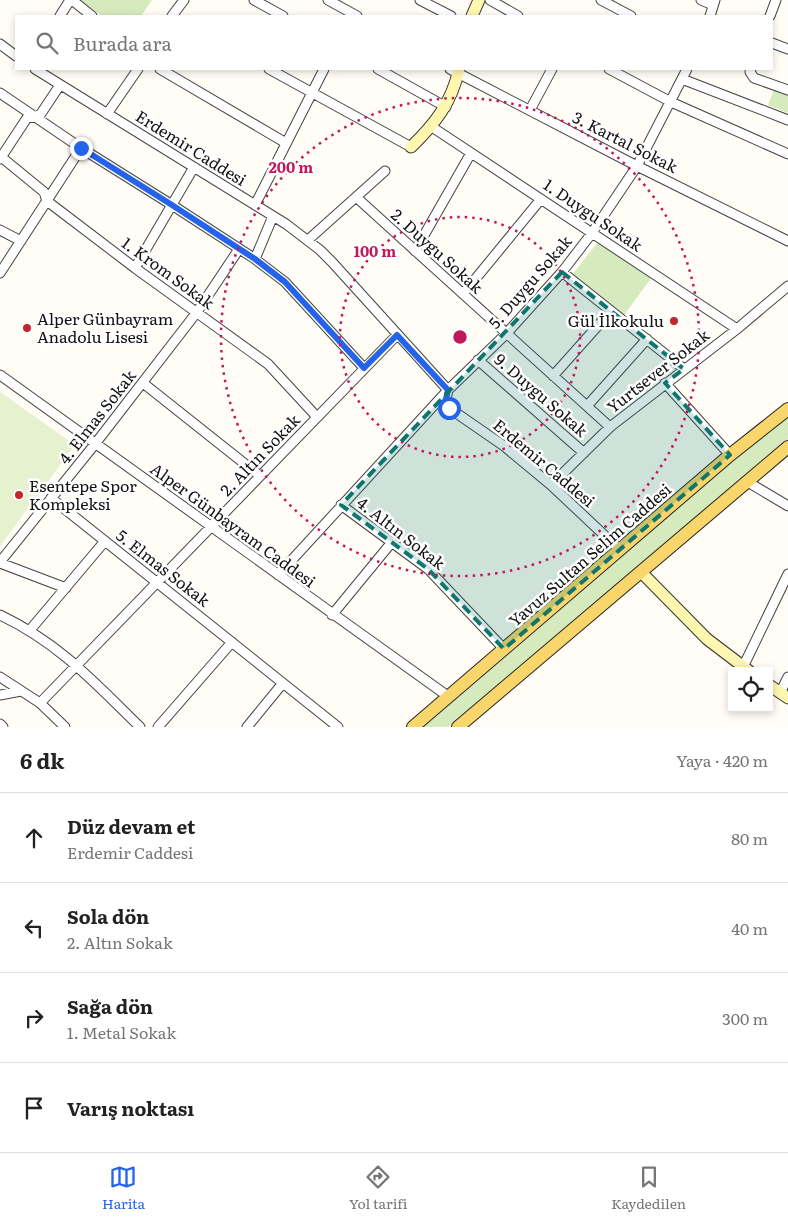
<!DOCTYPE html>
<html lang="tr">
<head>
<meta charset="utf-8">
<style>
	:root { --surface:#fff; --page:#f6f6f6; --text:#222; --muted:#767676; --line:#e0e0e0; --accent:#2563eb }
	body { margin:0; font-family:Literata,serif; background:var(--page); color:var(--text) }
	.controls { position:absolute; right:15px; bottom:15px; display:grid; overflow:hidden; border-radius:0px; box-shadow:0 2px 8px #0003 }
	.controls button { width:45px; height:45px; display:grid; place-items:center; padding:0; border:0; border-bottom:1px solid var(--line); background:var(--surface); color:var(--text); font:25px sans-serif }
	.stop { position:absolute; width:15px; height:15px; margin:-11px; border:4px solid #2563eb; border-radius:50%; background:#fff }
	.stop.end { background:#2563eb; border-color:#fff; box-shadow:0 1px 5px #0008 }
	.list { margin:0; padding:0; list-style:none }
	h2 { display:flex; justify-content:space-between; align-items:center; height:65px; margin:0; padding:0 20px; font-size:21px }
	h2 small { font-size:16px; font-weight:400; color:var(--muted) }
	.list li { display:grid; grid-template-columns:32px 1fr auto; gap:15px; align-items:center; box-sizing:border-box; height:90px; padding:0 20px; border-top:1px solid var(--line) }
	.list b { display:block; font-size:19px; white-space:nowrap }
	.list p { margin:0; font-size:16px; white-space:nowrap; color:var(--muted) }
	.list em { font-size:16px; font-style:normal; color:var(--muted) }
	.icon { flex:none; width:28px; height:28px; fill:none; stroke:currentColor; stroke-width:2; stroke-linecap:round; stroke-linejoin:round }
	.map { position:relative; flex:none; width:788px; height:727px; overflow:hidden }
	.search { position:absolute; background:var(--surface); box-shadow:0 2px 8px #0003; left:15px; right:15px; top:15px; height:55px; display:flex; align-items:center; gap:12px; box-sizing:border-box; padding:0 18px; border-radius:0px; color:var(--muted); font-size:19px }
	.sheet { height:425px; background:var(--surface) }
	nav { display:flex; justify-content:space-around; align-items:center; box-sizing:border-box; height:70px; border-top:1px solid var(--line); background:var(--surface); font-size:14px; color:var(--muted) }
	nav a { display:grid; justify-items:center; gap:2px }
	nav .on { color:var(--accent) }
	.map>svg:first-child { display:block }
</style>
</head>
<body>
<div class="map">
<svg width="788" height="727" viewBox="0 0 788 727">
	<rect width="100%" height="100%" fill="#fffdf5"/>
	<path fill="#d5ebbd" d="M79,0H152L141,16H102Z
		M774,89L788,94V113L768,105Z
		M598,242L652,277L624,315L572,275Z
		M788,417V439L635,570L448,727H424L622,557L705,483Z"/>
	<path fill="#e6f2cf" d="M0,392L75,445L0,546Z"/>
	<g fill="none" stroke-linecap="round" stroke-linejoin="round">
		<g stroke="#444" stroke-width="11">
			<path id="street" d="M72,0L92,16
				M254,0L283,16
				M328,0L357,16
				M420,0L451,16
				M490,0L518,16
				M601,0L631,16
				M701,0L713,5
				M60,16L70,0
				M172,16L184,0
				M710,16L715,0
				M770,16L776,0
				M772,43L788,49
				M0,44L16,56
				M35,69L286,224L320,250L332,262L448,390L446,399L449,408L504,446L551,485L620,550
				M160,69L286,143
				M269,69L411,147
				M378,69L446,107
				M450,69L637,166L788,241
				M609,69L671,102L788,154
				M751,69L750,72L754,78L788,90
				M682,79L788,120
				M0,93L81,148L172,205L255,259L285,282L364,368
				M530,110L552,69
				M107,114L138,69
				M432,127L737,329
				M0,156L44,192L47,201L135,268L268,364L317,417
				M0,159L27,118L40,115L60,85
				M356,197L610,427
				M255,205L324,69
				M0,230L21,241
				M308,240L385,171
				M415,251L471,153
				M255,259L273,216
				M135,268L194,167
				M562,272L684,369
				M0,273L81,148
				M463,294L541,199
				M478,360L584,453
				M0,375L449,697
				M553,376L611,311
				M143,383L260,476
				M665,383L730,455
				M587,406L647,339
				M746,481L788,506
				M551,485L610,427L737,329L788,286
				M51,498L338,727
				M341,505L428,569L504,649
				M0,562L95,444L197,312L239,249
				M0,563L66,588
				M278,575L448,390L506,334L562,272L592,233L637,166L687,69
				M0,615C59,643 94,682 140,727
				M332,615L392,542
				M30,630L105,541
				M743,667L788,574
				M0,677L40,703L65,727
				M780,693L788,677
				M0,695L21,691
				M40,703L397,335
				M0,724L3,727
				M158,727L232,642
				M247,727L283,683"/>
		</g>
		<g stroke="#333" stroke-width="13">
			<path id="secondary" d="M472,16L479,0
				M411,147C435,124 452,102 459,69
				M641,572L707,639L749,671
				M769,685L788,698"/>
		</g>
		<g stroke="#222" stroke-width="14">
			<path id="primary" d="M413,727L730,455L788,409
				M458,727L788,447"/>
		</g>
		<use href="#street" stroke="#fff" stroke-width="9"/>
		<use href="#secondary" stroke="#fff6b0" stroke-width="11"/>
		<use href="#primary" stroke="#f9d66b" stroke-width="12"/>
	</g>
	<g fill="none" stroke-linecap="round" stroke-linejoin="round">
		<path stroke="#2563eb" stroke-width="6" d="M81,148L172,205L255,259L285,282L364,368L397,335L448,390L446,399L449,408"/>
	</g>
	<path fill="#0f766e" fill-opacity="0.2" stroke="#0f766e" stroke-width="4" stroke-dasharray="10 6" stroke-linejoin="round" d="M562,272L684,369L665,383L730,455L504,649L428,569L341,505Z"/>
	<g fill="none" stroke="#c2185b" stroke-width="2.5" stroke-dasharray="2.5 5">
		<circle cx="460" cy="337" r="120"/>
		<circle cx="460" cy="337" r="239"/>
	</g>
	<g fill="#c4262e" stroke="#fff" stroke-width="2">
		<circle cx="674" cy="321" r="5"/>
		<circle cx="27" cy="328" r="5"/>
		<circle cx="19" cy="495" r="5"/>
	</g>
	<g text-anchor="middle" stroke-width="5" stroke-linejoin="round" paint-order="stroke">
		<g font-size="16" fill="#111" stroke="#fff">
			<text transform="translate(625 142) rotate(27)" y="6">3. Kartal Sokak</text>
			<text transform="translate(191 148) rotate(32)" y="6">Erdemir Caddesi</text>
			<text transform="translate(593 215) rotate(34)" y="6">1. Duygu Sokak</text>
			<text transform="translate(437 251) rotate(42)" y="6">2. Duygu Sokak</text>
			<text transform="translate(168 273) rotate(36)" y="6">1. Krom Sokak</text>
			<text transform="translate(530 282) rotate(-49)" y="6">5. Duygu Sokak</text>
			<text transform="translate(658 371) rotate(-38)" y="6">Yurtsever Sokak</text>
			<text transform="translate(541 395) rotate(41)" y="6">9. Duygu Sokak</text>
			<text transform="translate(97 417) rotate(-52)" y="6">4. Elmas Sokak</text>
			<text transform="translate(260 455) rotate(-46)" y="6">2. Altın Sokak</text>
			<text transform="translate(544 463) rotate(40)" y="6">Erdemir Caddesi</text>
			<text transform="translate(233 525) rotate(36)" y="6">Alper Günbayram Caddesi</text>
			<text transform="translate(401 533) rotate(38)" y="6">4. Altın Sokak</text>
			<text transform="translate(590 555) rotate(-41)" y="6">Yavuz Sultan Selim Caddesi</text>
			<text transform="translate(163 568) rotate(38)" y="6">5. Elmas Sokak</text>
		</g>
		<g font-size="16" fill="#111" stroke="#fff" text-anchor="start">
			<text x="37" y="325">Alper Günbayram<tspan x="37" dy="18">Anadolu Lisesi</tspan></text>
			<text x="664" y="327" text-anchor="end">Gül İlkokulu</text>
			<text x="29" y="492">Esentepe Spor<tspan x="29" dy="18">Kompleksi</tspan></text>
		</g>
	</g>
	<circle cx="460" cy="337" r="8" fill="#c2185b" stroke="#fff" stroke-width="2.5"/>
	<g font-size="15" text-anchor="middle" font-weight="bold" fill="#c2185b" stroke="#fff" stroke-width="5" stroke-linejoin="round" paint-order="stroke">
		<text x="291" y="173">200 m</text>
		<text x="375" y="257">100 m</text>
	</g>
</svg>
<div class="controls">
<button><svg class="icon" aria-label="locate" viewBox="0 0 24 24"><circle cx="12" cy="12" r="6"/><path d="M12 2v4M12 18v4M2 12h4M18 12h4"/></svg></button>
</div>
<div class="stop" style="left:449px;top:408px"></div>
<div class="stop end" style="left:81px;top:148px"></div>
<div class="search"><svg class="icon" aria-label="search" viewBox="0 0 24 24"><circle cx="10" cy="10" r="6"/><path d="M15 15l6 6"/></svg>Burada ara</div>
</div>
<section class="sheet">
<h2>6 dk<small>Yaya · 420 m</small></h2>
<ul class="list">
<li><svg class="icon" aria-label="ahead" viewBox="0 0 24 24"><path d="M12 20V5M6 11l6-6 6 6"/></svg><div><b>Düz devam et</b><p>Erdemir Caddesi</p></div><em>80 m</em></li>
<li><svg class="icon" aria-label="left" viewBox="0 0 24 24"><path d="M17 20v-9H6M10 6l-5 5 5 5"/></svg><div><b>Sola dön</b><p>2. Altın Sokak</p></div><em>40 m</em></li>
<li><svg class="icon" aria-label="right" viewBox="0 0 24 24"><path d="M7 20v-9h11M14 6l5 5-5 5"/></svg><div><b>Sağa dön</b><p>1. Metal Sokak</p></div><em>300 m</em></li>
<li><svg class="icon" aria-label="arrive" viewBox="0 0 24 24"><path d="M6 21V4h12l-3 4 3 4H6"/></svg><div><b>Varış noktası</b></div></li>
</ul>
</section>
<nav>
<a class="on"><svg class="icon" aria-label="map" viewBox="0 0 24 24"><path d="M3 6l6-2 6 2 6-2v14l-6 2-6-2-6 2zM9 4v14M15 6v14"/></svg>Harita</a>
<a><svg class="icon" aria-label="directions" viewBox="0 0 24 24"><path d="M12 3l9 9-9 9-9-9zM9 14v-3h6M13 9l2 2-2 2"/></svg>Yol tarifi</a>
<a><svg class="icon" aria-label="saved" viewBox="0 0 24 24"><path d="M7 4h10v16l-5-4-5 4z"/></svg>Kaydedilen</a>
</nav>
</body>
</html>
